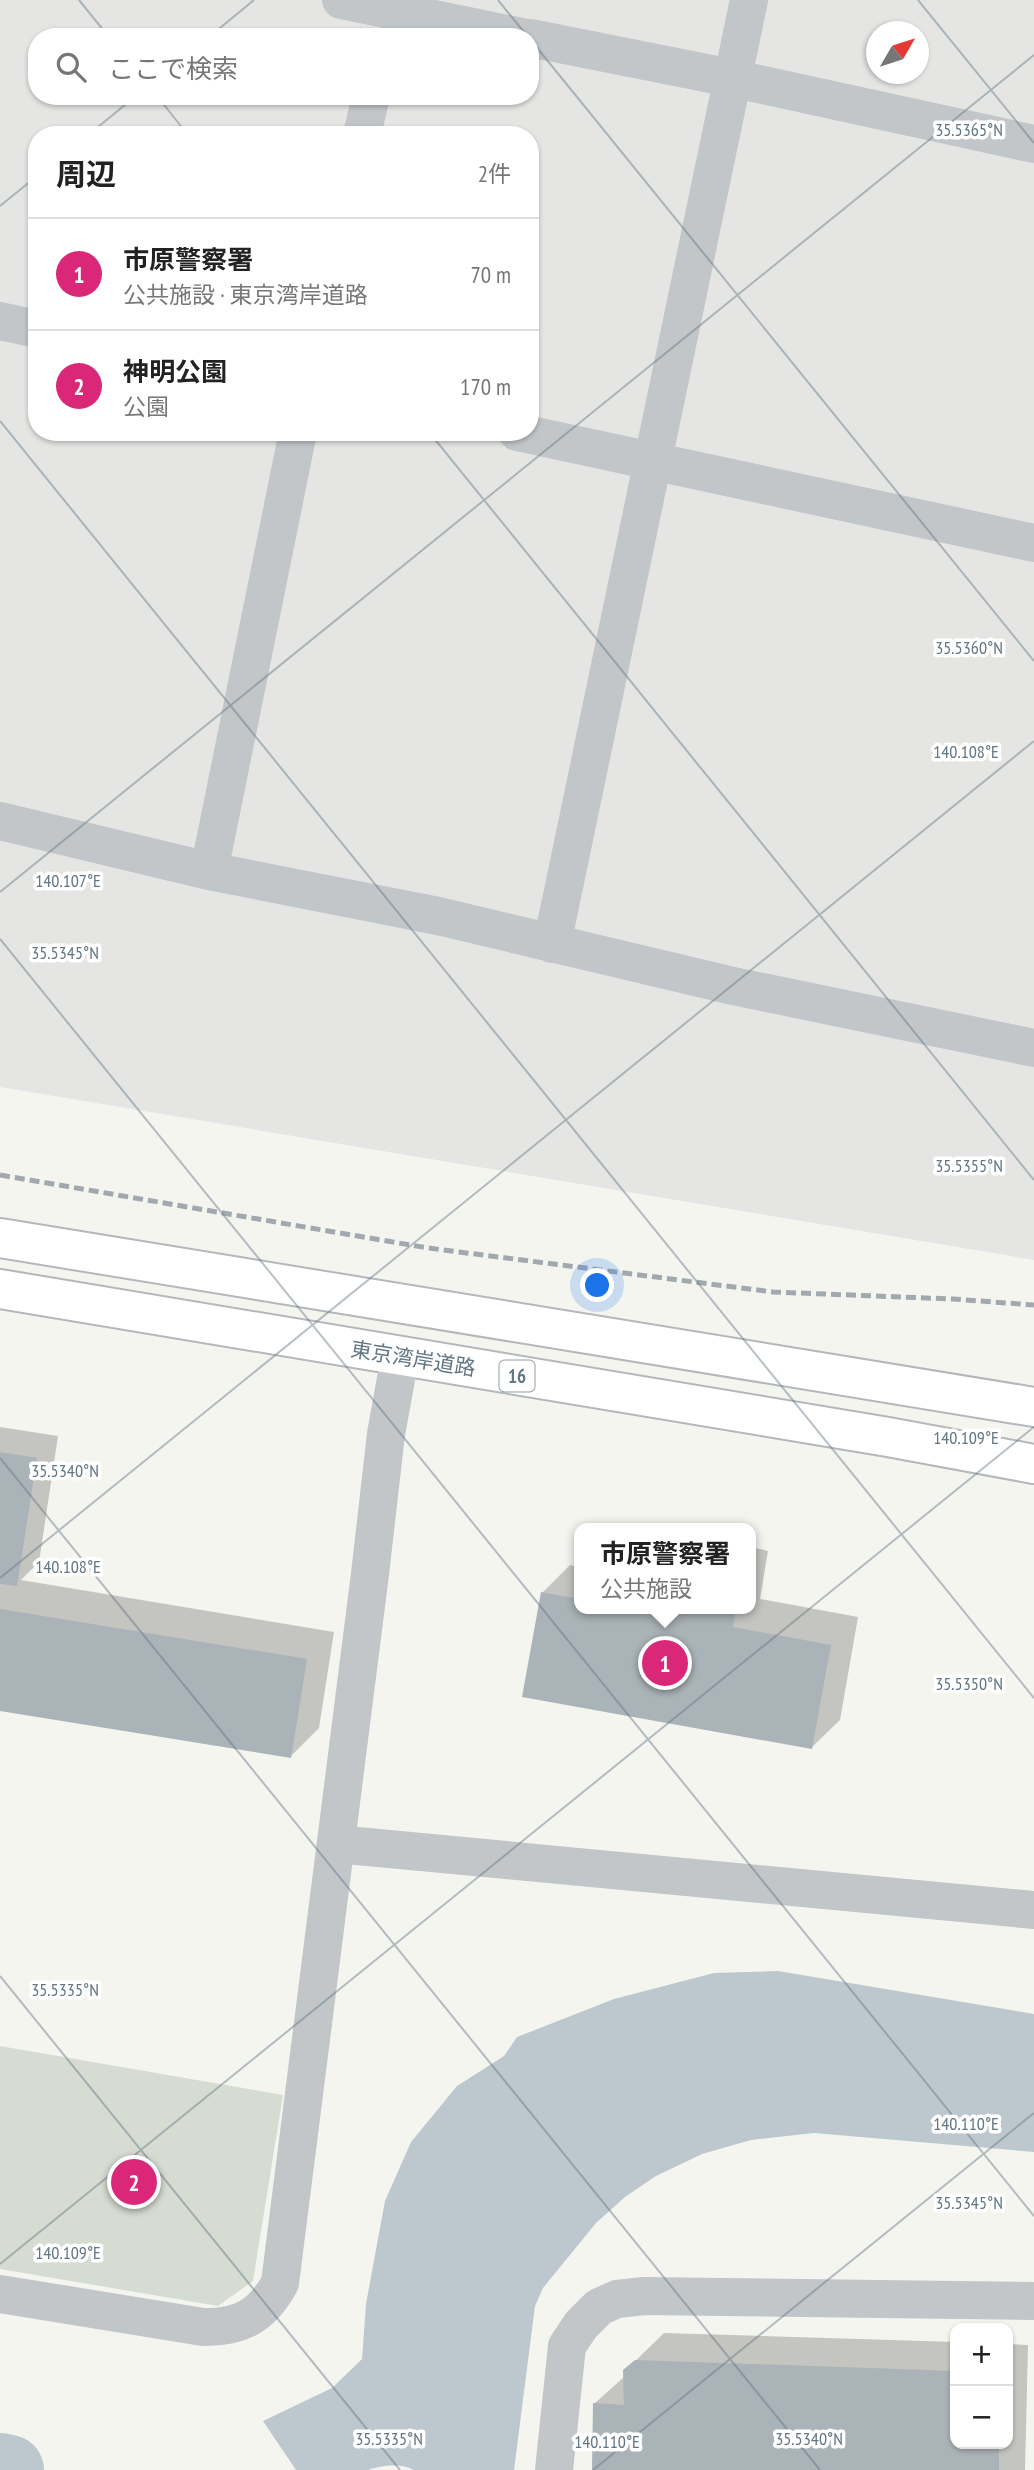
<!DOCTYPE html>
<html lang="ja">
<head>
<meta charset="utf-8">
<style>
	:root { --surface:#fff; --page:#f2f2f2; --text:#222; --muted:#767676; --line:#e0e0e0; --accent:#db2777 }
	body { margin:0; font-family:"PT Sans Narrow","Noto Sans JP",sans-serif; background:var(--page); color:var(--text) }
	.controls { position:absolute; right:21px; bottom:21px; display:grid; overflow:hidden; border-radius:14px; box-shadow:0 2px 5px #0004 }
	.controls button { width:63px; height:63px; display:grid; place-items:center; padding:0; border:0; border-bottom:2px solid var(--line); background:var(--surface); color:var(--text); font:35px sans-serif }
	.compass { position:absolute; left:866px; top:21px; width:63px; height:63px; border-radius:50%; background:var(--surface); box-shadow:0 2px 5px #0004; rotate:51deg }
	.you { position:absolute; left:598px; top:1286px; width:24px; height:24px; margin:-18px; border:5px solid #fff; border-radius:50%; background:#1a73e8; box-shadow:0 0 0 10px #1a73e833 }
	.badge { display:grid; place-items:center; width:46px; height:46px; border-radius:50%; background:var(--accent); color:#fff; font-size:23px; font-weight:700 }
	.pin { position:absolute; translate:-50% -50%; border:4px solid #fff; box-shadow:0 2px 7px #0006 }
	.popup { position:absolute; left:574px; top:1523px; width:182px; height:91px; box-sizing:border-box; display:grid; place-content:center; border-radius:14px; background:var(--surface); filter:drop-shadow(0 2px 5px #0005); font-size:23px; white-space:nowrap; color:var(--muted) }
	.popup b { font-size:26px; color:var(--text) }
	.popup::after { content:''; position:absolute; left:50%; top:100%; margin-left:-14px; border:14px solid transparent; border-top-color:var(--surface) }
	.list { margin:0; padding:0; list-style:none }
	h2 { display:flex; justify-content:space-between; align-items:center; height:91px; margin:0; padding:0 28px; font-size:30px }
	h2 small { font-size:23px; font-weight:400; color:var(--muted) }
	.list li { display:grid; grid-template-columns:46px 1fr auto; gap:21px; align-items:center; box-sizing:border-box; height:112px; padding:0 28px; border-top:2px solid var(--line) }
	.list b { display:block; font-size:26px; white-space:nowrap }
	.list p { margin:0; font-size:23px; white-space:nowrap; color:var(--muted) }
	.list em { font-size:23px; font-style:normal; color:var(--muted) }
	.icon { flex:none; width:38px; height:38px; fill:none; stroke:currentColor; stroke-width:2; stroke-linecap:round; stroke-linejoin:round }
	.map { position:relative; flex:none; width:1034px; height:2470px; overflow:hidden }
	.search { position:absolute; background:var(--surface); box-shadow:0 2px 5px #0004; left:28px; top:28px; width:511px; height:77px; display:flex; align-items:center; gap:18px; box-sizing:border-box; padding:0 24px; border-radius:28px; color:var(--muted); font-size:26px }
	.panel { position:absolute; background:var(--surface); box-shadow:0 2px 5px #0004; left:28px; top:126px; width:511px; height:315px; border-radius:28px }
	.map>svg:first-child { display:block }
</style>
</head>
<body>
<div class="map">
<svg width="1034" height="2470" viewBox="0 0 1034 2470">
	<rect width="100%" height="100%" fill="#f5f5f0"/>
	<path fill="#e5e6e4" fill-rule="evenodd" d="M0,0H1034V1260L0,1087ZM876,32H918V74H876ZM37,37H530V96H37ZM37,135H530V432H37Z"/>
	<path fill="#d6dcd1" d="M0,2046L283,2095L253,2281L218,2306L0,2269Z"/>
	<path fill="#bcc8cd" d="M778,1971L1034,2014V2152L814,2133L751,2140L702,2154L656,2176L625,2197L596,2223L543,2288L535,2306L514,2470H414C402,2463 381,2465 368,2470H296L263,2421L332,2388L362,2359L366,2304L385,2201L411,2142L457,2086L504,2056L517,2037L614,1999L714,1973Z"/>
	<path fill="#0003" d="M0,1427L58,1436L39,1562L21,1580L334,1632L319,1728L291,1756L0,1709Z
		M751,1547L768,1551L760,1599L858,1617L840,1720L812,1747L542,1593L570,1565L579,1567V1609H751Z
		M664,2333L955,2342V2444H1008V2344L1028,2345L1025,2470H593L595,2403L625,2376V2371Z"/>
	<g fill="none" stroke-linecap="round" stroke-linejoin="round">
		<path stroke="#bcc8cd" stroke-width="70" d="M0,2468L9,2470"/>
	</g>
	<path fill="#aab3b7" d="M0,1452L37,1458L17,1586L0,1584Z
		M541,1592L579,1599V1609H736L733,1627L831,1645L812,1749L522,1697Z
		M0,1609L307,1659L291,1758L0,1711Z
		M635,2360L955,2371V2444H999V2470H592L593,2403L624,2405L623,2370Z"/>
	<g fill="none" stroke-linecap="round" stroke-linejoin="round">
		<g stroke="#b4b8bb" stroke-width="42">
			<path id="highway" d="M0,1238L1034,1407
				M0,1289L888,1437L1034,1464"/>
		</g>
		<path stroke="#c2c6c9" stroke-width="38" d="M341,0L522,37
			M530,38L731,78L1034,144
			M362,135L371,96
			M0,321L37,329
			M517,432L1034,543
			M0,821L209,871L438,916L733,986L1034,1048
			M209,871L298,432
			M552,944L749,0
			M336,1844L1034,1910
			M0,2294L203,2327C240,2328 262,2316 280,2283L370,1574L386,1434L400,1357
			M554,2470L567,2346L581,2325L599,2307L617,2299L644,2296L1034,2301"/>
		<use href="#highway" stroke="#fff" stroke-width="38"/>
		<path stroke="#a2a9ae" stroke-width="5" stroke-dasharray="10 5" stroke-linecap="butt" d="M0,1175L428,1248L773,1292L953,1299L1034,1305"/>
	</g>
	<path fill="none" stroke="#627683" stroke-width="2" stroke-opacity="0.45" d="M79,0L109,37M498,0L528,37M918,0L1034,143M209,37L254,0M530,39L1034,661M157,96L188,135M88,135L136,96M0,206L37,176M0,421L1034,1698M429,432L1034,1180M0,892L1034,55M0,939L1034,2216M0,1458L820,2470M0,1578L1034,741M0,1976L400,2470M0,2264L1034,1427M593,2470L1034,2113"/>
	<g text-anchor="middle" stroke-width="7" stroke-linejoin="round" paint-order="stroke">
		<rect fill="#fff" stroke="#919fa8" stroke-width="2" x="499.5" y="1360.5" width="35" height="31" rx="5"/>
		<g font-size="19" font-weight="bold" fill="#627683">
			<text x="517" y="1383">16</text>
		</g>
		<g font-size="21" fill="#627683" stroke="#fff">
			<text transform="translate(413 1359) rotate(9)" y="7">東京湾岸道路</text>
		</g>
	</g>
	<g font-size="18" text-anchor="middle" fill="#627683" stroke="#fff" stroke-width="7" stroke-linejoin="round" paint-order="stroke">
		<text x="969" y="136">35.5365°N</text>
		<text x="969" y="654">35.5360°N</text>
		<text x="966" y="758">140.108°E</text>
		<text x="68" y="887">140.107°E</text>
		<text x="65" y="959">35.5345°N</text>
		<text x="969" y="1172">35.5355°N</text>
		<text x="966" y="1444">140.109°E</text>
		<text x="65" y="1477">35.5340°N</text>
		<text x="68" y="1573">140.108°E</text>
		<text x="969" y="1690">35.5350°N</text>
		<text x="65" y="1996">35.5335°N</text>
		<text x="966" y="2130">140.110°E</text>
		<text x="969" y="2209">35.5345°N</text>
		<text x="68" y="2259">140.109°E</text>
		<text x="389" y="2445">35.5335°N</text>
		<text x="809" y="2445">35.5340°N</text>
		<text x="607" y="2448">140.110°E</text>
	</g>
</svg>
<div class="controls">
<button>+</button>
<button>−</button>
</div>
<svg class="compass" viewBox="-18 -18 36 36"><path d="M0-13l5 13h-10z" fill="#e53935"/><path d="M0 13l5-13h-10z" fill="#767676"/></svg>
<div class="you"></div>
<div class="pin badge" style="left:665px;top:1663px">1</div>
<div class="popup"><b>市原警察署</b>公共施設</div>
<div class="pin badge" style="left:134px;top:2182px">2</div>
<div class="search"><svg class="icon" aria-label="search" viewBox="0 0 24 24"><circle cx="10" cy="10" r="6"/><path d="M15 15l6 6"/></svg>ここで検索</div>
<section class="panel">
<h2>周辺<small>2件</small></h2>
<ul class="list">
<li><span class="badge">1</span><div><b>市原警察署</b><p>公共施設 · 東京湾岸道路</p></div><em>70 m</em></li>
<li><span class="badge">2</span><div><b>神明公園</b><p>公園</p></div><em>170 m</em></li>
</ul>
</section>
</div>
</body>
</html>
